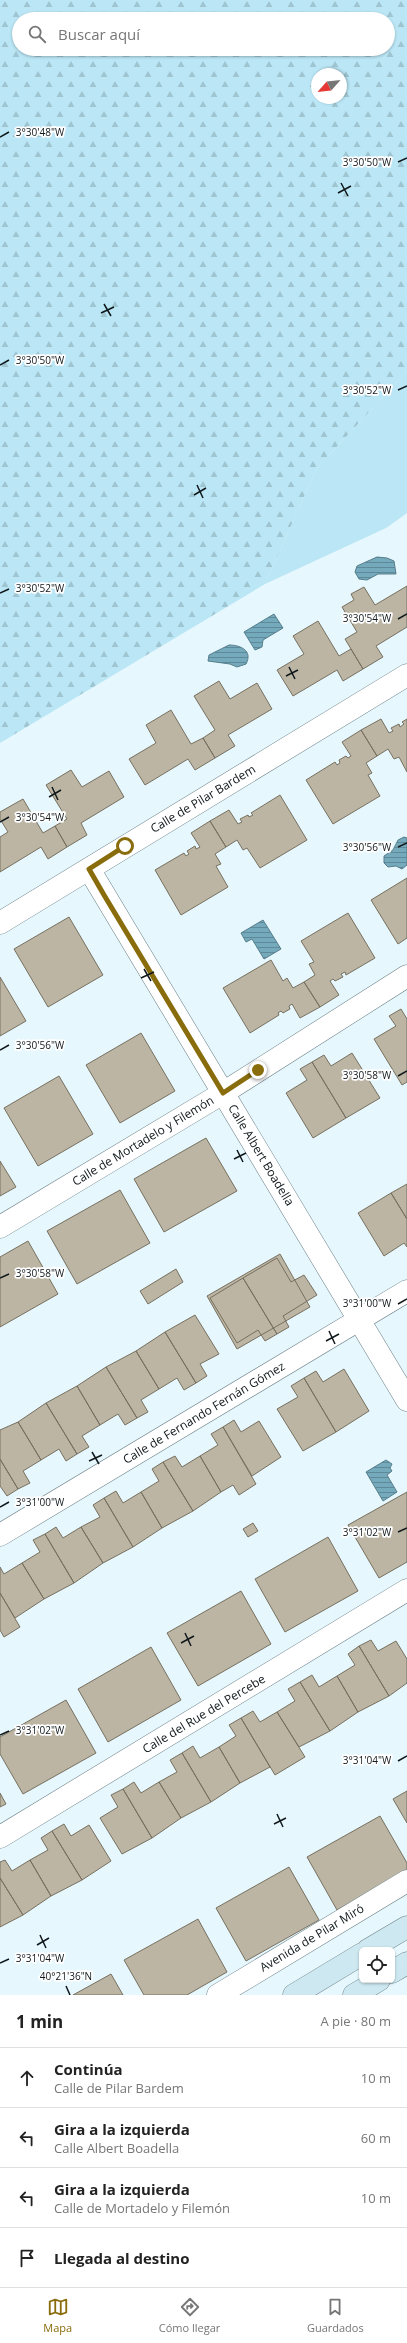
<!DOCTYPE html>
<html lang="es">
<head>
<meta charset="utf-8">
<style>
	:root { --surface:#fff; --page:#f2f2f2; --text:#222; --muted:#767676; --line:#e0e0e0; --accent:#896c0b }
	body { margin:0; font-family:"Open Sans",sans-serif; background:var(--page); color:var(--text) }
	.controls { position:absolute; right:12px; bottom:12px; display:grid; overflow:hidden; border-radius:6px; box-shadow:0 1px 3px #0004 }
	.controls button { width:36px; height:36px; display:grid; place-items:center; padding:0; border:0; border-bottom:1px solid var(--line); background:var(--surface); color:var(--text); font:20px sans-serif }
	.compass { position:absolute; left:311px; top:68px; width:36px; height:36px; border-radius:50%; background:var(--surface); box-shadow:0 1px 3px #0004; rotate:243deg }
	.stop { position:absolute; width:12px; height:12px; margin:-9px; border:3px solid #896c0b; border-radius:50%; background:#fff }
	.stop.end { background:#896c0b; border-color:#fff; box-shadow:0 1px 4px #0008 }
	.list { margin:0; padding:0; list-style:none }
	h2 { display:flex; justify-content:space-between; align-items:center; height:52px; margin:0; padding:0 16px; font-size:17px }
	h2 small { font-size:13px; font-weight:400; color:var(--muted) }
	.list li { display:grid; grid-template-columns:26px 1fr auto; gap:12px; align-items:center; box-sizing:border-box; height:60px; padding:0 16px; border-top:1px solid var(--line) }
	.list b { display:block; font-size:15px; white-space:nowrap }
	.list p { margin:0; font-size:13px; white-space:nowrap; color:var(--muted) }
	.list em { font-size:13px; font-style:normal; color:var(--muted) }
	.icon { flex:none; width:22px; height:22px; fill:none; stroke:currentColor; stroke-width:2; stroke-linecap:round; stroke-linejoin:round }
	.map { position:relative; flex:none; width:407px; height:1995px; overflow:hidden }
	.search { position:absolute; background:var(--surface); box-shadow:0 1px 3px #0004; left:12px; right:12px; top:12px; height:44px; display:flex; align-items:center; gap:10px; box-sizing:border-box; padding:0 14px; border-radius:22px; color:var(--muted); font-size:15px }
	.sheet { height:292px; background:var(--surface) }
	nav { display:flex; justify-content:space-around; align-items:center; box-sizing:border-box; height:56px; border-top:1px solid var(--line); background:var(--surface); font-size:11px; color:var(--muted) }
	nav a { display:grid; justify-items:center; gap:2px }
	nav .on { color:var(--accent) }
	.map>svg:first-child { display:block }
</style>
</head>
<body>
<div class="map">
<svg width="407" height="1995" viewBox="0 0 407 1995">
	<defs>
		<pattern id="forest-firs" width="22" height="20" patternUnits="userSpaceOnUse"><rect width="22" height="20" fill="#bae6f5"/><path d="M5 1l3.5 6h-7zM16 11l3.5 6h-7z" fill="#9fc5d1"/></pattern>
		<pattern id="water-rules" width="6" height="5" patternUnits="userSpaceOnUse"><rect width="6" height="5" fill="#74aabc"/><path d="M0 2.5h6" fill="none" stroke="#5e8998"/></pattern>
	</defs>
	<rect width="100%" height="100%" fill="#e6f7fd"/>
	<path fill="#bae6f5" d="M407,371V513L386,528L265,584L317,468Z"/>
	<path fill="url(#forest-firs)" fill-rule="evenodd" d="M0,0H407V371L317,468L265,584L0,743ZM19,19H388V49H19ZM317,74H341V98H317Z"/>
	<path fill="url(#water-rules)" stroke="#567e8c" d="M377,557L387,558L394,561L396,574H378L367,580L359,579L355,572L357,566Z
		M274,614L283,628L263,640L262,647L255,650L244,632Z
		M229,645C241,645 253,651 246,664L237,667L230,664L208,661L209,655Z
		M404,837L407,838V865L402,869L396,866L388,867L384,863V856L393,850L398,840Z
		M263,920L281,949L264,959L252,939L246,942L241,933Z
		M386,1460L392,1464L390,1468L392,1471L387,1475L397,1492L383,1501L366,1472Z"/>
	<path fill="#bcb5a3" stroke="#777060" d="M407,586V627L376,646L383,657L363,669L345,639L357,632L342,607L354,600L351,594L364,587L375,605Z
		M318,621L339,656L351,649L363,669L343,681L337,670L293,696L277,670L304,654L293,636Z
		M219,681L230,699L257,683L272,709L228,735L235,746L215,758L203,738L215,730L194,696Z
		M171,710L191,744L203,738L215,758L195,770L188,759L145,785L129,759L156,743L146,725Z
		M381,719L389,733L393,731L391,728L399,724L400,727L404,724L402,722L407,719V772L399,757L394,759L388,749L377,756L361,730Z
		M361,730L377,756L366,763L372,773L368,775L380,796L333,824L306,780L335,762L337,765L340,763L339,760L346,756L348,758L351,756L342,742Z
		M71,770L82,787L109,771L124,797L81,823L87,835L67,847L55,826L67,819L46,785Z
		M280,795L307,840L260,868L247,848L243,850L237,840L226,847L210,821L229,810L238,824L242,822L240,819L248,815L249,817L253,815L251,813Z
		M23,799L43,833L55,826L67,847L48,859L41,847L0,872V837L8,832L0,819V812Z
		M210,821L226,847L215,854L221,864L216,866L228,887L181,915L155,870L184,853L186,856L189,854L187,851L195,846L196,849L200,847L191,833Z
		M407,878V938L398,944L371,900Z
		M348,913L375,958L346,975L345,972L341,974L343,977L335,981L333,979L330,981L339,995L320,1007L304,982L315,975L309,964L314,962L301,941Z
		M69,917L103,975L48,1007L14,949Z
		M271,960L283,981L287,978L293,988L304,982L320,1007L300,1018L292,1004L289,1006L290,1009L283,1013L281,1011L278,1013L279,1015L250,1033L223,988Z
		M0,977L26,1021L0,1036Z
		M401,1009L407,1019V1082L402,1085L374,1039L396,1026L389,1016Z
		M141,1033L175,1091L120,1123L86,1065Z
		M352,1053L380,1098L346,1118L312,1062L324,1055L331,1066Z
		M312,1062L346,1118L313,1138L286,1093L307,1080L300,1069Z
		M59,1076L93,1134L38,1166L4,1108Z
		M206,1138L237,1191L164,1232L134,1179Z
		M0,1161L16,1187L0,1196Z
		M407,1184V1219L391,1193Z
		M120,1190L150,1243L77,1284L47,1231Z
		M391,1193L407,1219V1247L404,1243L384,1256L358,1213Z
		M28,1241L58,1294L0,1327V1257Z
		M280,1254L310,1307L237,1349L207,1296Z
		M277,1258L291,1282L304,1275L317,1295L283,1316L289,1327L277,1334L243,1278Z
		M176,1269L183,1282L148,1304L140,1291Z
		M243,1278L277,1334L265,1341L258,1330L237,1343L210,1298Z
		M195,1315L219,1354L200,1364L207,1376L196,1383L165,1332Z
		M165,1332L196,1383L184,1390L177,1378L159,1389L136,1351Z
		M136,1351L159,1389L141,1400L148,1412L137,1418L106,1367Z
		M106,1367L137,1418L125,1425L118,1414L100,1425L77,1386Z
		M344,1369L369,1411L336,1432L304,1378L316,1371L323,1382Z
		M304,1378L336,1432L303,1451L277,1409L298,1397L291,1386Z
		M77,1386L100,1425L82,1436L89,1447L77,1454L46,1403Z
		M46,1403L77,1454L66,1461L59,1449L41,1460L18,1422Z
		M234,1420L241,1432L259,1421L281,1457L252,1476L223,1427Z
		M18,1422L41,1460L23,1471L30,1483L18,1489L0,1459V1430Z
		M223,1427L256,1484L239,1495L233,1485L221,1492L200,1456L218,1445L211,1434Z
		M175,1456L182,1467L200,1456L221,1492L193,1511L163,1462Z
		M0,1459L18,1489L7,1496L0,1486Z
		M163,1462L193,1511L162,1528L141,1492L159,1481L152,1469Z
		M116,1491L123,1503L141,1492L162,1528L133,1547L104,1498Z
		M407,1492V1562L379,1578L348,1525Z
		M104,1498L133,1547L103,1563L81,1527L100,1517L93,1505Z
		M253,1523L258,1531L248,1537L243,1529Z
		M56,1527L63,1538L81,1527L103,1563L74,1583L45,1534Z
		M45,1534L74,1583L44,1599L22,1563L40,1552L33,1540Z
		M328,1537L358,1591L285,1632L255,1579Z
		M22,1563L44,1599L15,1618L0,1593V1567L4,1574Z
		M241,1591L271,1644L198,1686L167,1633Z
		M0,1593L20,1627L4,1637L0,1630Z
		M371,1640L378,1651L396,1641L407,1659V1683L389,1696L359,1646Z
		M359,1646L389,1696L358,1712L337,1676L355,1665L348,1654Z
		M151,1647L181,1700L108,1742L78,1689Z
		M312,1675L319,1687L337,1676L358,1712L330,1731L300,1682Z
		M300,1682L330,1731L299,1747L277,1712L295,1701L288,1689Z
		M66,1700L96,1753L23,1794L0,1754V1737Z
		M253,1711L260,1722L277,1712L305,1757L275,1775L241,1718Z
		M241,1718L270,1767L240,1783L219,1747L236,1736L229,1725Z
		M193,1746L200,1758L219,1747L240,1783L211,1802L182,1753Z
		M182,1753L211,1802L181,1818L159,1782L177,1772L170,1760Z
		M134,1782L141,1793L159,1782L181,1818L152,1838L123,1789Z
		M123,1789L152,1838L122,1854L100,1818L118,1807L111,1795Z
		M407,1791V1823L393,1799Z
		M0,1793L6,1804L0,1807Z
		M380,1816L407,1863V1871L337,1910L307,1857Z
		M64,1824L71,1836L89,1825L111,1861L82,1880L52,1831Z
		M52,1831L82,1880L51,1896L30,1860L48,1850L41,1838Z
		M5,1860L12,1871L30,1860L51,1896L23,1915L0,1878V1862Z
		M289,1867L319,1920L246,1961L216,1908Z
		M0,1878L23,1915L0,1927Z
		M198,1919L227,1972L187,1995H144L124,1960Z
		M111,1974L123,1995H73Z"/>
	<g fill="none" stroke-linecap="round" stroke-linejoin="round">
		<g stroke="#6c8087" stroke-width="23">
			<path id="street" d="M89,869L407,1400
				M0,923L407,675
				M0,1227L223,1093L407,976
				M0,1535L407,1291
				M0,1837L407,1590
				M218,1995L407,1881"/>
		</g>
		<g stroke="#6c8087" stroke-width="23">
			<path id="secondary" d="M368,1950L407,1927
				M392,1972L407,1963
				M294,1995L362,1954
				M354,1995L379,1980"/>
		</g>
		<use href="#street" stroke="#fff" stroke-width="22"/>
		<use href="#secondary" stroke="#cde8f0" stroke-width="22"/>
	</g>
	<g fill="none" stroke-linecap="round" stroke-linejoin="round">
		<path stroke="#896c0b" stroke-width="5" d="M125,846L89,869L104,895L223,1093L258,1070"/>
	</g>
	<path fill="none" stroke="#10181b" stroke-width="1.5" d="M0,137L9,132M398,162L407,158M341,183L348,196M338,193L351,186M104,304L111,316M101,313L114,307M0,365L9,360M398,390L407,386M197,485L203,498M194,495L206,488M0,593L9,589M398,619L407,614M289,667L295,679M286,676L298,670M52,787L58,800M49,797L61,790M0,822L9,817M398,847L407,843M144,969L151,981M141,978L154,972M0,1050L9,1045M398,1076L407,1071M237,1150L243,1162M234,1159L246,1153M0,1278L9,1274M398,1304L407,1299M329,1331L335,1344M326,1341L339,1334M92,1452L99,1464M89,1461L102,1455M0,1507L9,1502M398,1532L407,1528M185,1633L191,1646M181,1643L194,1636M0,1735L9,1731M398,1761L407,1756M277,1814L283,1827M274,1824L286,1818M40,1935L46,1948M37,1945L49,1938M0,1963L9,1959M66,1986L70,1995"/>
	<g text-anchor="middle" stroke-width="3.5" stroke-linejoin="round" paint-order="stroke">
		<g font-size="12" fill="#10181b" stroke="#fff">
			<text transform="translate(203 799) rotate(-31)" y="4">Calle de Pilar Bardem</text>
			<text transform="translate(143 1141) rotate(-31)" y="4">Calle de Mortadelo y Filemón</text>
			<text transform="translate(261 1155) rotate(59)" y="4">Calle Albert Boadella</text>
			<text transform="translate(204 1413) rotate(-31)" y="4">Calle de Fernando Fernán Gómez</text>
			<text transform="translate(204 1714) rotate(-31)" y="4">Calle del Rue del Percebe</text>
			<text transform="translate(312 1938) rotate(-31)" y="4">Avenida de Pilar Miró</text>
		</g>
	</g>
	<g font-size="10" text-anchor="middle" fill="#10181b" stroke="#fff" stroke-width="3.5" stroke-linejoin="round" paint-order="stroke">
		<text x="40" y="136">3°30'48"W</text>
		<text x="367" y="166">3°30'50"W</text>
		<text x="40" y="364">3°30'50"W</text>
		<text x="367" y="394">3°30'52"W</text>
		<text x="40" y="592">3°30'52"W</text>
		<text x="367" y="622">3°30'54"W</text>
		<text x="40" y="821">3°30'54"W</text>
		<text x="367" y="851">3°30'56"W</text>
		<text x="40" y="1049">3°30'56"W</text>
		<text x="367" y="1079">3°30'58"W</text>
		<text x="40" y="1277">3°30'58"W</text>
		<text x="367" y="1307">3°31'00"W</text>
		<text x="40" y="1506">3°31'00"W</text>
		<text x="367" y="1536">3°31'02"W</text>
		<text x="40" y="1734">3°31'02"W</text>
		<text x="367" y="1764">3°31'04"W</text>
		<text x="40" y="1962">3°31'04"W</text>
		<text x="66" y="1980">40°21'36"N</text>
	</g>
</svg>
<div class="controls">
<button><svg class="icon" aria-label="locate" viewBox="0 0 24 24"><circle cx="12" cy="12" r="6"/><path d="M12 2v4M12 18v4M2 12h4M18 12h4"/></svg></button>
</div>
<svg class="compass" viewBox="-18 -18 36 36"><path d="M0-13l5 13h-10z" fill="#e53935"/><path d="M0 13l5-13h-10z" fill="#767676"/></svg>
<div class="stop" style="left:125px;top:846px"></div>
<div class="stop end" style="left:258px;top:1070px"></div>
<div class="search"><svg class="icon" aria-label="search" viewBox="0 0 24 24"><circle cx="10" cy="10" r="6"/><path d="M15 15l6 6"/></svg>Buscar aquí</div>
</div>
<section class="sheet">
<h2>1 min<small>A pie · 80 m</small></h2>
<ul class="list">
<li><svg class="icon" aria-label="ahead" viewBox="0 0 24 24"><path d="M12 20V5M6 11l6-6 6 6"/></svg><div><b>Continúa</b><p>Calle de Pilar Bardem</p></div><em>10 m</em></li>
<li><svg class="icon" aria-label="left" viewBox="0 0 24 24"><path d="M17 20v-9H6M10 6l-5 5 5 5"/></svg><div><b>Gira a la izquierda</b><p>Calle Albert Boadella</p></div><em>60 m</em></li>
<li><svg class="icon" aria-label="left" viewBox="0 0 24 24"><path d="M17 20v-9H6M10 6l-5 5 5 5"/></svg><div><b>Gira a la izquierda</b><p>Calle de Mortadelo y Filemón</p></div><em>10 m</em></li>
<li><svg class="icon" aria-label="arrive" viewBox="0 0 24 24"><path d="M6 21V4h12l-3 4 3 4H6"/></svg><div><b>Llegada al destino</b></div></li>
</ul>
</section>
<nav>
<a class="on"><svg class="icon" aria-label="map" viewBox="0 0 24 24"><path d="M3 6l6-2 6 2 6-2v14l-6 2-6-2-6 2zM9 4v14M15 6v14"/></svg>Mapa</a>
<a><svg class="icon" aria-label="directions" viewBox="0 0 24 24"><path d="M12 3l9 9-9 9-9-9zM9 14v-3h6M13 9l2 2-2 2"/></svg>Cómo llegar</a>
<a><svg class="icon" aria-label="saved" viewBox="0 0 24 24"><path d="M7 4h10v16l-5-4-5 4z"/></svg>Guardados</a>
</nav>
</body>
</html>
